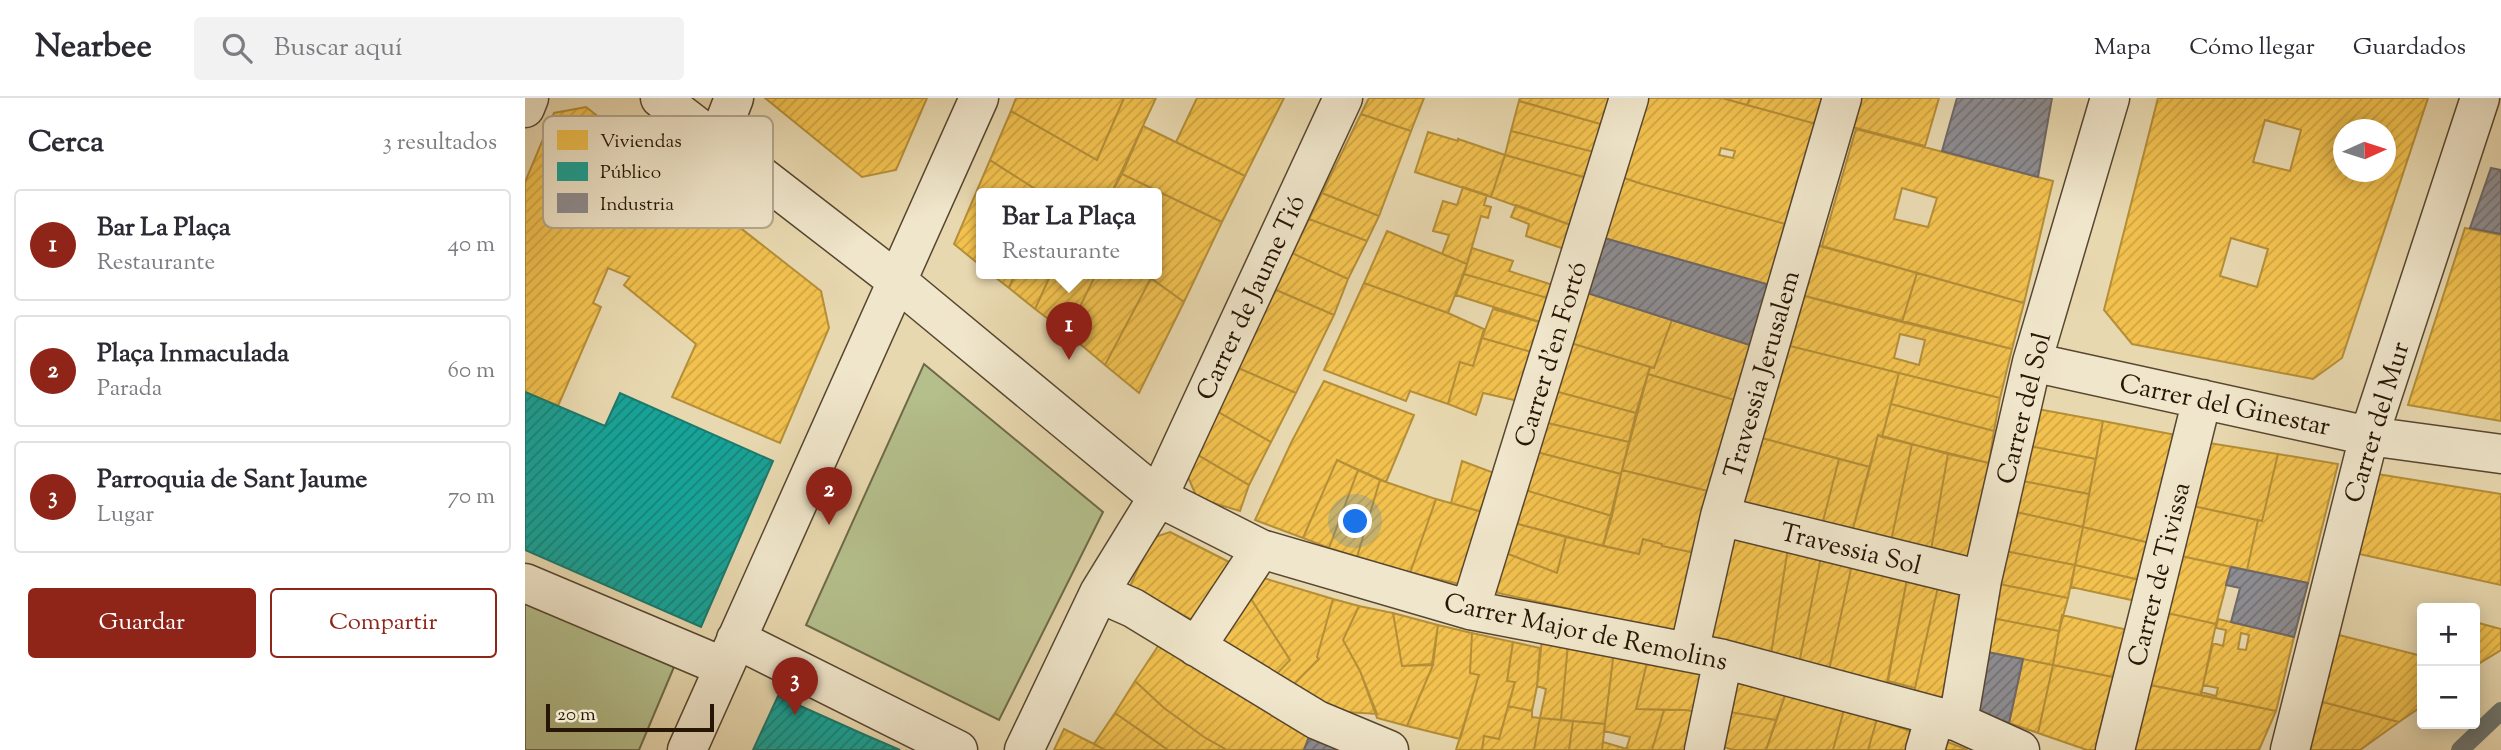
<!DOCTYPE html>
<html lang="es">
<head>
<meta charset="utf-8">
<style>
	:root { --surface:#fff; --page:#f2f2f3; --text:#2b2b33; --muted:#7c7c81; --line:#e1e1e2; --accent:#8f2418 }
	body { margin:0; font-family:"Sorts Mill Goudy",serif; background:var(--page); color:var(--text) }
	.controls { position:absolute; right:21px; bottom:21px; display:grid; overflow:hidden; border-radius:7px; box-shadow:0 4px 18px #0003 }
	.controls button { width:63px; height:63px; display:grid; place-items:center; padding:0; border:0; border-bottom:2px solid var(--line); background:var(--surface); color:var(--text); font:35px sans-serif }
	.compass { position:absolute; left:1808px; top:21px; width:63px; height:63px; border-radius:50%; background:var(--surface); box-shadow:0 4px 18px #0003; rotate:87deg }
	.scale { position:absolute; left:21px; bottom:18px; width:168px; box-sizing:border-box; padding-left:7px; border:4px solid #271606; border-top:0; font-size:19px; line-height:24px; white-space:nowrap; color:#271606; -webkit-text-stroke:5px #f0e6cb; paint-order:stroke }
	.you { position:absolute; left:831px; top:424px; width:24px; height:24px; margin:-18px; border:5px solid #fff; border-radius:50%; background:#1a73e8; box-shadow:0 0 0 10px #1a73e833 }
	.badge { display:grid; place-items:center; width:46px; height:46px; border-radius:50%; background:var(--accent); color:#fff; font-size:23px; font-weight:700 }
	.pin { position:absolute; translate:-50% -58px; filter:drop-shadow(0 2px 4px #0008) }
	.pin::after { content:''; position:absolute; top:37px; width:24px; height:21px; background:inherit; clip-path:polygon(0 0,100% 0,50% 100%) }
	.popup { position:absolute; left:451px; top:90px; width:186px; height:91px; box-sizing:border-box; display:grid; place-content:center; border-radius:7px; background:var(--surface); filter:drop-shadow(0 2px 5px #0005); font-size:23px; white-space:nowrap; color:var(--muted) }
	.popup b { font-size:26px; color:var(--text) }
	.popup::after { content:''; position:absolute; left:50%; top:100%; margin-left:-14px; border:14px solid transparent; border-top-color:var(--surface) }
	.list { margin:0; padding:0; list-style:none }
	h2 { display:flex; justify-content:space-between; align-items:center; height:91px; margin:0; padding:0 28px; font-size:30px }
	h2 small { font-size:23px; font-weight:400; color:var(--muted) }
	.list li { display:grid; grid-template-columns:46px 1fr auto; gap:21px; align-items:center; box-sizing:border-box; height:112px; margin:0 14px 14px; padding:0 14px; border:2px solid var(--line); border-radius:7px }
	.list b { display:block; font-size:26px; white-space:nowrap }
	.list p { margin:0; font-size:23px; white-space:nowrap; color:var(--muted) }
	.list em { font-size:23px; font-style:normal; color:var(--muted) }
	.actions { display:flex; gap:14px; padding:21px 28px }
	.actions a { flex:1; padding:16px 0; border:2px solid var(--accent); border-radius:7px; text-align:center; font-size:24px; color:var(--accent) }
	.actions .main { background:var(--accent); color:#fff }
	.icon { flex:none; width:38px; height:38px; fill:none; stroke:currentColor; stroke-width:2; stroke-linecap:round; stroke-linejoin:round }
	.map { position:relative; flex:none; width:1976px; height:652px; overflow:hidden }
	header { display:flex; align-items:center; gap:42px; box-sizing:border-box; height:98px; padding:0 35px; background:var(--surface); border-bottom:2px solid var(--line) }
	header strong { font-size:33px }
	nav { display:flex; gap:38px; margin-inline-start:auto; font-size:24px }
	.search { width:490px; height:63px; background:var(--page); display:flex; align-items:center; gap:18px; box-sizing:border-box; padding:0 24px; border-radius:7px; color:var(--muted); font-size:26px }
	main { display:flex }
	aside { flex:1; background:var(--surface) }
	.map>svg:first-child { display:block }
</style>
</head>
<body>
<header>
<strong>Nearbee</strong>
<div class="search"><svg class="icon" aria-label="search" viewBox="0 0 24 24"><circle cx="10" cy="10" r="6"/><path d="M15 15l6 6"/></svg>Buscar aquí</div>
<nav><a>Mapa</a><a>Cómo llegar</a><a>Guardados</a></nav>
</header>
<main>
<aside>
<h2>Cerca<small>3 resultados</small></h2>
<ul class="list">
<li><span class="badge">1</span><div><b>Bar La Plaça</b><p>Restaurante</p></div><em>40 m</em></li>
<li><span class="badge">2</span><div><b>Plaça Inmaculada</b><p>Parada</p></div><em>60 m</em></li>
<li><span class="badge">3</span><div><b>Parroquia de Sant Jaume</b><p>Lugar</p></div><em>70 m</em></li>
</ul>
<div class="actions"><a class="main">Guardar</a><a>Compartir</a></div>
</aside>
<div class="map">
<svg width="1976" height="652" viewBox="0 0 1976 652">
	<defs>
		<pattern id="homes-hatch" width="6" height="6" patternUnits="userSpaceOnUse" patternTransform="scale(1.75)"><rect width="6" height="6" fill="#f2c14e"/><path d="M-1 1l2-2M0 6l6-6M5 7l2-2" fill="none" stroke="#d0a543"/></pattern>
		<pattern id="public-hatch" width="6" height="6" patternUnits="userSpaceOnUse" patternTransform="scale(1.75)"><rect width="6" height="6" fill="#17a398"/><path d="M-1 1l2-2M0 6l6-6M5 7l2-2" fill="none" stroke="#15847a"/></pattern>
		<pattern id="industry-hatch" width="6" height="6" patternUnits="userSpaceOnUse" patternTransform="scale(1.75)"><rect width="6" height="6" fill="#8d8d92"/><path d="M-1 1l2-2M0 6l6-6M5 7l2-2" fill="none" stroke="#737275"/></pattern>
	</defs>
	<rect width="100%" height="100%" fill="#e8d8af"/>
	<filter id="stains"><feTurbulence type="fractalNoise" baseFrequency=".00286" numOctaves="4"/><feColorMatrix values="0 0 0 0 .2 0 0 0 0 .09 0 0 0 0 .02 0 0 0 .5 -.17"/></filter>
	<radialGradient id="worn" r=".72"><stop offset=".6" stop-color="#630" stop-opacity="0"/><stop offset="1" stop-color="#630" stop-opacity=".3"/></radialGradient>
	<path fill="#b4bf8c" stroke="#6e6a49" stroke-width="2" d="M399,266L578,414L474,622L281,527Z
		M0,504L149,569L114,652H0Z"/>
	<path fill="url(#homes-hatch)" stroke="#b58e38" stroke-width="2" fill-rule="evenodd" d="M240,0H402L371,72L337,79Z
		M491,0H599L572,62L486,13Z
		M599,0H631L586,96H518L465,62L486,13L572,62Z
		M672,0H759L720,78L651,44Z
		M844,0H899L886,33L836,16Z
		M995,0H1094L1086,29L994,3Z
		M1117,0H1197L1291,26L1264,127L1117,86L1093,78ZM1196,50L1210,53L1208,60L1194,57Z
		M1197,0H1225L1222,7Z
		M1225,0H1298L1291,26L1222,7Z
		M1336,0H1414L1400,48L1327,29Z
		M1633,0H1903L1817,260L1788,281L1607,246L1579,212ZM1740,22L1776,32L1765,73L1728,64ZM1818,32H1860V74H1818ZM1706,140L1743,151L1732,189L1695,178Z
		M994,3L1086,29L1077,56L986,33Z
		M61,9L296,193L304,230L255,345L147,299L171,246L99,187L105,179L83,170L68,205L76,209L33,308L0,294V84L29,15Z
		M836,16L886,33L854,118L797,95Z
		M618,28L720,78L697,124L597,76Z
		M1331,31L1528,83L1499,205L1297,148ZM1377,90L1412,100L1403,129L1369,121Z
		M986,33L1077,56L1069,82L980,57Z
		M903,34L933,43V41L980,57L966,99L890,74Z
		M980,57L1069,82L1054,130L966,99Z
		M465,62L518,96H456V168L429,146Z
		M597,76L697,124L659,204L620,176H632V96H586Z
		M1093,78L1117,86L1264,127L1248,188L1072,138Z
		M938,89L962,97L959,107L966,109L963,120L956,118L942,166L917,156L924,137L908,133L918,103L932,107Z
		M797,95L854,118L842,143L784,121Z
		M991,107L1054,130L1048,154L1001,138L1004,126L986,119Z
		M784,121L842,143L823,181L767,155Z
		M1940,130L1976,137V323L1883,307Z
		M862,133L942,166L923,215L839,185Z
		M1291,147L1392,175L1377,224L1276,197Z
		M947,150L988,163L984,173L1037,190L1033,203L939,176Z
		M767,155L823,181L809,217L749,191Z
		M1392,175L1499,205L1487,251L1377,224Z
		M466,176H490L484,190Z
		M490,176H526L510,211L484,190Z
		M526,176H571L542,235L510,211Z
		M571,176H620L626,180L580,267L542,235Z
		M939,176L1033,203L1025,227L931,197Z
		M626,180L659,204L614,295L580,267Z
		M839,185L923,215L959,231L948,268L935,264L923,306L885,293L881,303L799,272Z
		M749,191L809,217L771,295L711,269Z
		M1054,192L1147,222L1129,270L1039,243Z
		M1276,197L1487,251L1475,300L1261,247ZM1375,236L1400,242L1394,267L1369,260Z
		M968,211L1025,227L1017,257L957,240Z
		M1147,222L1231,249L1216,304L1123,276L1125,269L1129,270Z
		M957,240L1017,257L1002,305L958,295L951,317L923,306L935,264L948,268Z
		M1039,243L1125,269L1111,315L1026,292Z
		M1261,247L1374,275L1357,339L1353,337L1345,369L1233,339Z
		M711,269L771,295L746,344L690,312Z
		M1374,275L1475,300L1469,333L1366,306Z
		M1123,276L1216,304L1191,395L1097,372Z
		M799,283L889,317L861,384L812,362L778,440L730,422L767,343Z
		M1026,292L1111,315L1104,344L1014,323Z
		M1366,306L1469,333L1464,365L1357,339Z
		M1507,310L1578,323L1571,361L1499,347Z
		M690,312L746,344L724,387L668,354Z
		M1014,323L1104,344L1096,376L1004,352Z
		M1578,323L1651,337L1625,445L1558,429Z
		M1353,337L1387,346L1366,443L1327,434Z
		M1233,339L1314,361L1297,427L1213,405Z
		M1684,345L1753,356L1737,423L1668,408Z
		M1387,346L1423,356L1406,452L1366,443Z
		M1499,347L1571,361L1564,396L1493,382Z
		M1004,352L1096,376L1087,418L993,390Z
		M668,354L724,387L715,413L672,400L660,372Z
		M1423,356L1464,365L1445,461L1406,452Z
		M1753,356L1813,366L1783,485L1722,472L1733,422L1737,423Z
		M1314,361L1345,369L1327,434L1297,427Z
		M812,362L833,372L804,450L778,440Z
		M937,363L980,379L968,417L926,405Z
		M833,372L855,382L832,459L804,450Z
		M1097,372L1187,394L1175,456L1137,448V446L1118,441L1114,456L1078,448Z
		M1846,375L1976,396V487L1825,454Z
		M855,382L911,401L885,475L832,459Z
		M1493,382L1564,396L1558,429L1487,413Z
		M993,390L1087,418L1078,448L982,423Z
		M911,401L968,417L944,488L885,475Z
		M1668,408L1733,422L1722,472L1656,458Z
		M1487,413L1558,429L1550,467L1480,453Z
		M982,423L1041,439L1032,475L973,452Z
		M1558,429L1625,445L1615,482L1550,467Z
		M645,434L716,470L678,528L605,488L627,440Z
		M1199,435L1263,450L1246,556L1180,538Z
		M1041,439L1114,456L1118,441L1137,446V448L1175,456L1153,535L973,495L964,477L973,452L1032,475Z
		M1263,450L1296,459L1274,565L1246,556Z
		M1480,453L1550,467L1543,500L1474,486Z
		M1656,458L1706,469L1691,526L1642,515Z
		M1296,459L1327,466L1304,572L1274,565Z
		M1327,466L1382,481L1361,590L1304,572Z
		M1550,467L1615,482L1611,503L1546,489Z
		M732,478L808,501L792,559L794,561L759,596L742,586L765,562L721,493Z
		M1382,481L1413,489L1390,590L1363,583Z
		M1474,486L1543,500L1534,533L1467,520Z
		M1413,489L1441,496L1424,594L1412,601L1389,594Z
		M721,493L765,562L742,586L679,550Z
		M808,501L834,508L818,542L835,573L852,616L788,612L759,596L794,561L792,559Z
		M834,508L868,515L877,568L908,567L882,628L852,620L835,573L818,542Z
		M868,515L913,527L907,566L877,568Z
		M1642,515L1691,526L1676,597L1625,587Z
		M1537,517L1603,532L1593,580L1528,567Z
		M1467,520L1534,533L1528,567L1462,554Z
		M1693,521L1769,539L1751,613L1676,597V594L1691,598L1693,590L1678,587L1688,545L1698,548L1701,532L1691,530ZM1716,535L1724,537L1721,552L1713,551Z
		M1950,524L1976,531V552L1950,568Z
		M913,527L947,535L945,575L954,577L935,641L882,628L908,567Z
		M947,535L988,544L982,583L990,584L974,641L959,638L957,652H931L954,577L945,575Z
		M1806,535L1897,558V608L1874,624L1790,602Z
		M639,539L788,628L779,652H702L679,639L639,610L610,583Z
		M1017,541L1043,546L1036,622L1015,620L1021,591L1012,588Z
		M988,544L1015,550L1012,588L1007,613L983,608L990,584L982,583Z
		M1043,546L1089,553L1080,626L1036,622Z
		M1089,553L1123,560L1111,611L1139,612L1127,652H1101L1105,639L1079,633Z
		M1123,560L1187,573L1178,615L1161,612L1111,611Z
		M1498,561L1528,567L1513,635L1484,625Z
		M1528,567L1593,580L1571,652H1562L1513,635Z
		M1207,577L1262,592L1251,622L1199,613Z
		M610,583L639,610L679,639L702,652H643L590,615Z
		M1625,587L1751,613L1734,652H1609Z
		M1262,592L1320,608L1308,652H1241Z
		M1790,602L1866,622L1874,624L1835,652H1779Z
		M983,608L1007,613V619L1015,620L1009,652H957L959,638L974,641Z
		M1320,608L1352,621L1343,652H1308Z
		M1139,612H1161L1178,615L1169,652H1127Z
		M1199,613L1251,622L1241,652H1208L1193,647Z
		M590,615L629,642L643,652H580L569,646Z
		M1015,620L1048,623L1044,652H1009Z
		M1352,621L1390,635L1385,652H1343Z
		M1048,623L1080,626L1077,652H1044Z
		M539,631L569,646L580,652H529Z
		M1415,641L1443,652H1412Z
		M1078,644L1102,651L1101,652H1077Z"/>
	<path fill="url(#public-hatch)" stroke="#1c796c" stroke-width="2" d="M0,294L80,328L95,295L248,363L176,529L0,452Z
		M253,598L338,636L375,652H228Z"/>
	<path fill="url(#industry-hatch)" stroke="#6e6968" stroke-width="2" d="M1432,0H1527L1513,79L1417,53Z
		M1966,70L1976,72V136L1945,130Z
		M1072,138L1248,188L1231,249L1053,192Z
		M1706,469L1783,485L1769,539L1706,524L1715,490L1701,487Z
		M1462,554L1498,561L1484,625L1449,613Z
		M788,628L840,652H779Z"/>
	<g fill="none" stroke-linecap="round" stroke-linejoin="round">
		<path stroke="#6e7670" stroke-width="18" d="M1935,652L1976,613"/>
		<g stroke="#574630" stroke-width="41">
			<path id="minor" d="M135,0L372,183L633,399L574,495L499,652
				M818,0L633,399L736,451L945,512L1198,561L1433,624L1495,652
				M0,10L4,0
				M192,44L209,0
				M1507,264L1844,338L1976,356
				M1195,418L1457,482
				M0,485L199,569
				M574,495L608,510L792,622L864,652
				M945,512L1104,0
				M211,541L433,652
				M671,549L736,451
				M1164,554L1195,418L1317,0
				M1433,624L1457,482L1507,264L1585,0
				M162,652L454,0
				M1179,652L1198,561
				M1400,652L1410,618
				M1590,652L1677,301
				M1765,652L1844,338L1955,0"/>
		</g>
		<use href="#minor" stroke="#f0e6cb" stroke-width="38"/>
	</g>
	<g text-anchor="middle" stroke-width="7" stroke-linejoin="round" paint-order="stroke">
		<g font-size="26" fill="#271606" stroke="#f0e6cb">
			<text transform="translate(725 199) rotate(-65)" y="9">Carrer de Jaume Tió</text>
			<text transform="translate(1025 256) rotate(-73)" y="9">Carrer d'en Fortó</text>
			<text transform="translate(1236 276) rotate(-74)" y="9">Travessia Jerusalem</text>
			<text transform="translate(1700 306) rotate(12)" y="9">Carrer del Ginestar</text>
			<text transform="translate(1498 310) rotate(-76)" y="9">Carrer del Sol</text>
			<text transform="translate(1851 324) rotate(-73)" y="9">Carrer del Mur</text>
			<text transform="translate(1326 450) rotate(14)" y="9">Travessia Sol</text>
			<text transform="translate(1633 476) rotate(-76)" y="9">Carrer de Tivissa</text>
			<text transform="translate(1061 533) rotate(12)" y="9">Carrer Major de Remolins</text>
		</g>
	</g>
	<rect x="18" y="18" width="230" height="112" rx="10" fill="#f0e6cb" stroke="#b4a890" stroke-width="2"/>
	<rect x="32" y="32" width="31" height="20" fill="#f2c14e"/>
	<rect x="32" y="64" width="31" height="19" fill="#17a398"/>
	<rect x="32" y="95" width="31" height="20" fill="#8d8d92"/>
	<g font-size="19" fill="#271606">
		<text x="75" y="49">Viviendas</text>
		<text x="75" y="80">Público</text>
		<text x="75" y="112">Industria</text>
	</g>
	<rect width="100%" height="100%" filter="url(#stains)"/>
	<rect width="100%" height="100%" fill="url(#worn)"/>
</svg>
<div class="controls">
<button>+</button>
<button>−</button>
</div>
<svg class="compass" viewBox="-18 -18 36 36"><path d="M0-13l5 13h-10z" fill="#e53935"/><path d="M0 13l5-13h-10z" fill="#7c7c81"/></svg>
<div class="scale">20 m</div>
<div class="you"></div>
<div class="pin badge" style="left:544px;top:262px">1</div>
<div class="popup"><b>Bar La Plaça</b>Restaurante</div>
<div class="pin badge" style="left:304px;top:427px">2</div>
<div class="pin badge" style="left:270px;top:617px">3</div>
</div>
</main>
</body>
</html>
